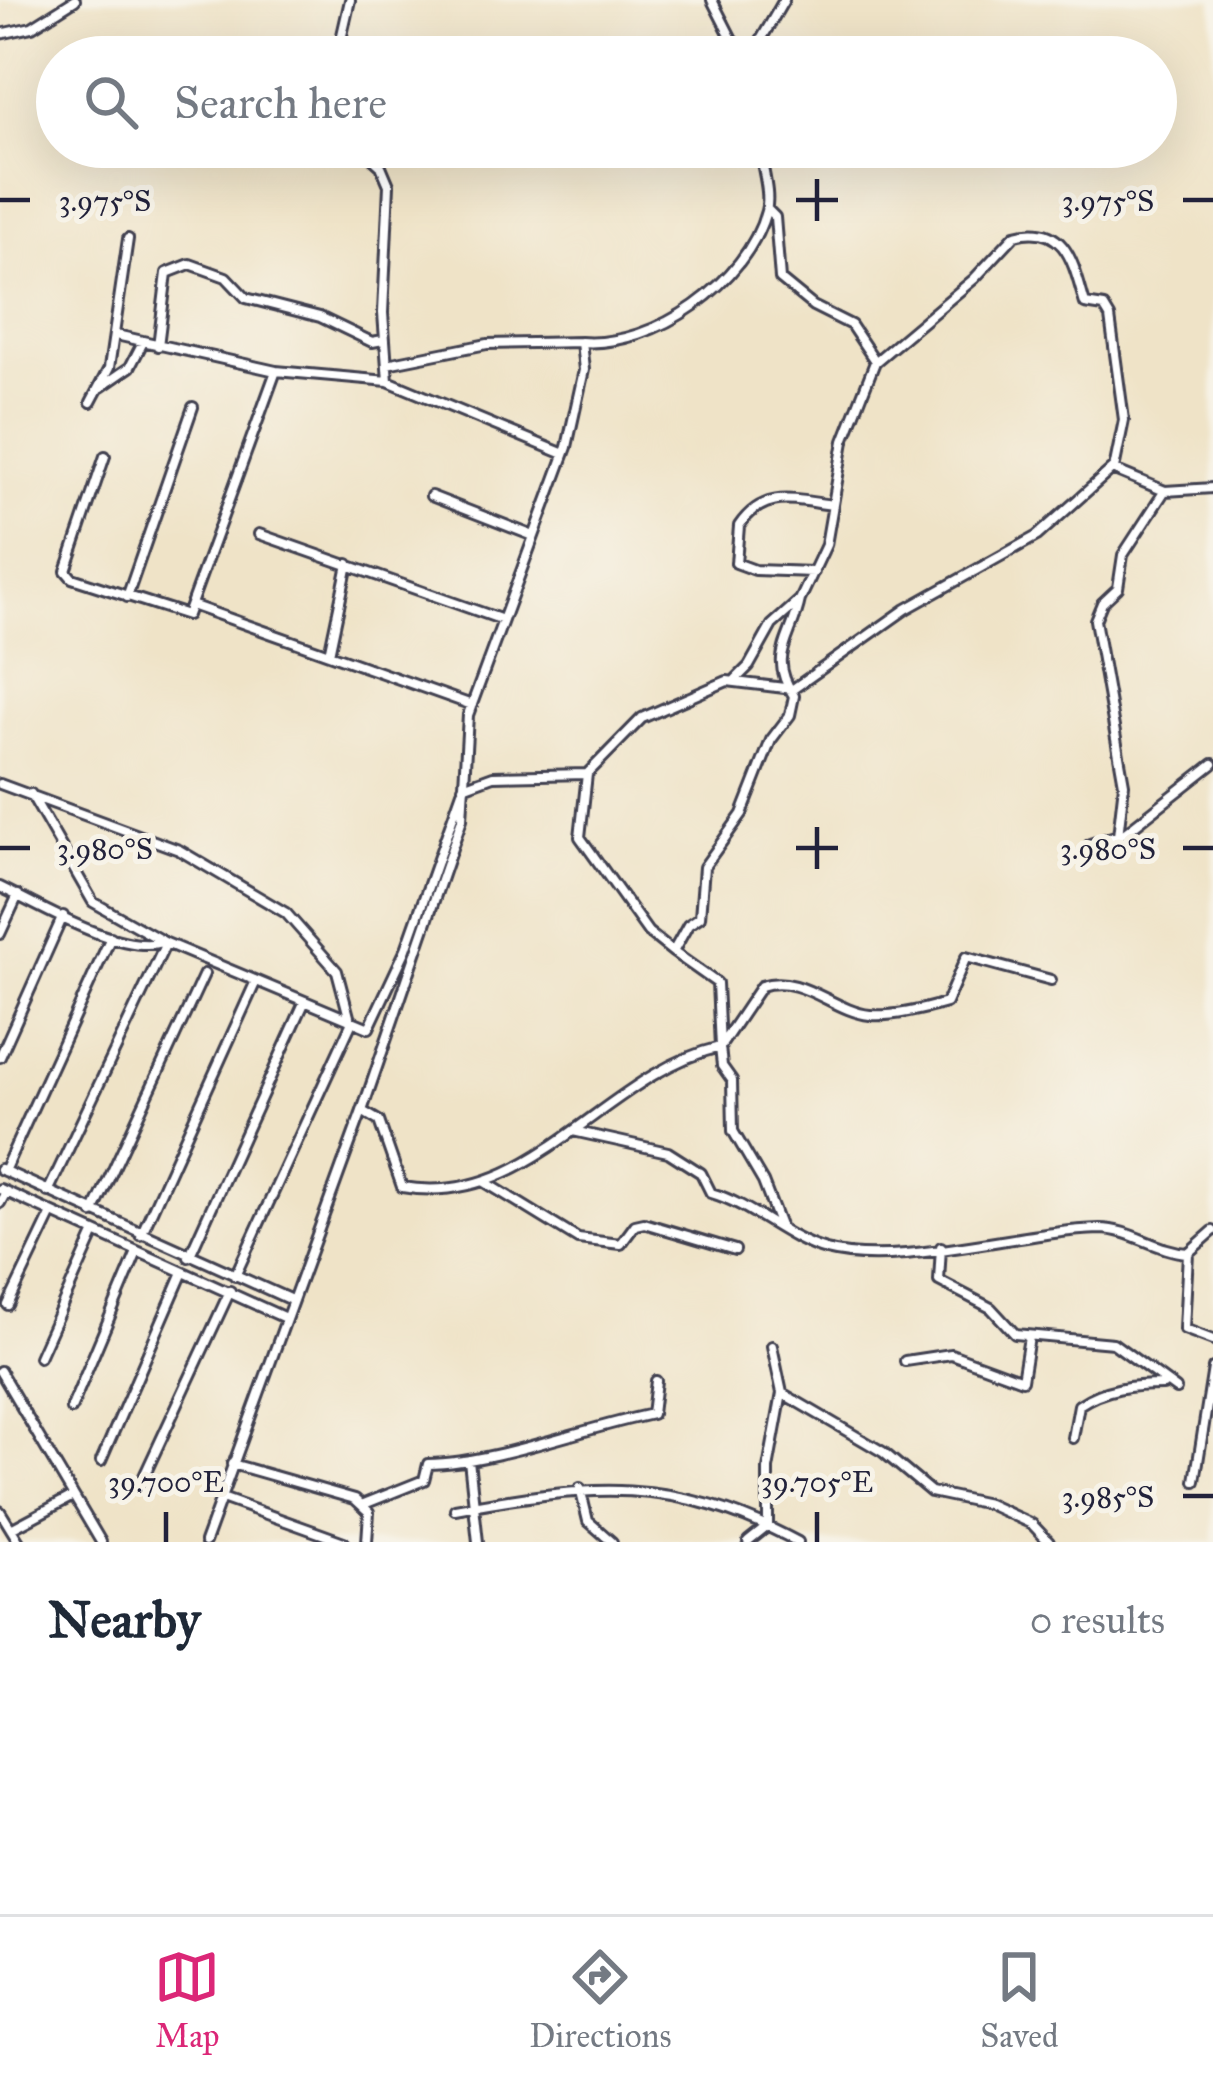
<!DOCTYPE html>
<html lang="en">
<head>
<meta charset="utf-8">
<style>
	:root { --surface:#fff; --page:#f6f6f7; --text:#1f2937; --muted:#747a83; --line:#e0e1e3; --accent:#db2777 }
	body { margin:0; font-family:"IM FELL Great Primer",serif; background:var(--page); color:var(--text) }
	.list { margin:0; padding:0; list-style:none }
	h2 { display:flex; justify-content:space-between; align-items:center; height:156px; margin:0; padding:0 48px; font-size:51px }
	h2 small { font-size:39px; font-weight:400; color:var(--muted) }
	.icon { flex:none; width:66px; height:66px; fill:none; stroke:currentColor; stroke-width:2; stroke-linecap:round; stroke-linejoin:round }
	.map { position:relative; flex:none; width:1213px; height:1542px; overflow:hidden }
	.search { position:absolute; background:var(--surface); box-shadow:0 12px 48px #0002; left:36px; right:36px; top:36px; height:132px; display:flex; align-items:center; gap:30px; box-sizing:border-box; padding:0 42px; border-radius:66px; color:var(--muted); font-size:45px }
	.sheet { height:372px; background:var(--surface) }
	nav { display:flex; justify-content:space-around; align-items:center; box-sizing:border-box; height:168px; border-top:3px solid var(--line); background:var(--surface); font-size:33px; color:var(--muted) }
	nav a { display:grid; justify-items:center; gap:6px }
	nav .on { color:var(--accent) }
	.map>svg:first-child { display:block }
</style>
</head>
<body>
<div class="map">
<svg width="1213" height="1542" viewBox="0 0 1213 1542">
	<rect width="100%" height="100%" fill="#f7f3e8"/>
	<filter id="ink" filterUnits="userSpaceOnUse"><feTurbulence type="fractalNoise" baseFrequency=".00833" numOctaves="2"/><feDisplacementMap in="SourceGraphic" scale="24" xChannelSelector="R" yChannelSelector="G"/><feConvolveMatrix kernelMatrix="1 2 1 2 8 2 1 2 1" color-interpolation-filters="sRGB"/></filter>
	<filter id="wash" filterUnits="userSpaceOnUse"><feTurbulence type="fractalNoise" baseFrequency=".004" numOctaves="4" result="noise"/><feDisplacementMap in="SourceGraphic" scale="48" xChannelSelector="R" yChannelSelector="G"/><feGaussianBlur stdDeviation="2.7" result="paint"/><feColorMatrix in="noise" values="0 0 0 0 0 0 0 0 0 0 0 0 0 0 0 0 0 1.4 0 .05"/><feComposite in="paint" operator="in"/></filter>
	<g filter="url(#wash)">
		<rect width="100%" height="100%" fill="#efe3c7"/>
	</g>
	<g filter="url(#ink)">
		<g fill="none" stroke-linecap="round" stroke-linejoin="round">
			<g stroke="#413f50" stroke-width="14">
				<path id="minor" d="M712,0L739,53L744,56L755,50
					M0,34L32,27L75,0
					M337,57L350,0
					M761,57L755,50L784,0
					M360,147L381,166L389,185L383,313L388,381L564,454
					M767,209L775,217L780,279L813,306L851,325L875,361
					M116,335L276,371L388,381
					M581,342C655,348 747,282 766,211C771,193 761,166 760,147
					M158,346L167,273L190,264L226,277L246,298L320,317L372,342L383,340
					M101,387L130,367L143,342
					M91,402L109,368L128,239
					M105,456L66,571L72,578L187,615L276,371
					M431,496L531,535
					M259,534L503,620
					M814,572L755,570L736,563L739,526C764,489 794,500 832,505
					M127,597L193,407
					M194,606L472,705
					M329,654L348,564
					M736,679L749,666L772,625L800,600L826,545L844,441L875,362L974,279L1015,235C1068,221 1074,268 1085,304L1104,307L1110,317L1124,420L1114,469
					M587,774L580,837L648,932L673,952
					M0,784L179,850L286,913L337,971L351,1024L235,1276
					M463,787L493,776L587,774L642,718L727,681L793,689L906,609L1037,536L1112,469L1165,491L1213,488
					M31,794L93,902L166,943L369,1028L406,949L462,791
					M1118,836L1124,784L1095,620L1102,603L1118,588L1123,555L1164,492
					M1090,844L1125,833L1213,764
					M0,887C38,905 121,955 162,942
					M0,934L18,895
					M0,1057L63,916
					M362,1111L379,1121L402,1187C532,1210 604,1074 720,1047L717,983L673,952L688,925L700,917L704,867L742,814L771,740L790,715L794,696C767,656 792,640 800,600
					M573,1131L668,1152L701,1173L711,1193C753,1205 785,1239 826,1250C898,1269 1021,1231 1100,1229C1131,1229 1156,1251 1188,1253L1213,1231
					M0,1169L289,1299
					M4,1171L111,937
					M485,1182L578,1239L621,1244L635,1225L644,1223L735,1250
					M0,1189L283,1317
					M48,1192L166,943
					M0,1203L6,1192
					M93,1213L204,974
					M780,1226L763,1182L733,1131L732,1080L722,1066L720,1047L761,986C801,973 833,1011 870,1015C892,1017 925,1009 946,1003L966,957L1051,980
					M141,1235L256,981
					M941,1247L939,1281L991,1308L1015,1334L1113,1343L1176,1389
					M1188,1253L1184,1329L1213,1340
					M189,1257L304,1003
					M8,1305L52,1213
					M772,1346L782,1393L883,1452L931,1492L988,1504L1032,1524L1049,1542
					M39,1357L95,1232
					M905,1361L951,1354L1022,1380L1029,1337
					M0,1371L101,1542
					M71,1409L137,1252
					M1073,1438L1079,1405C1104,1388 1133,1385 1163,1385
					M469,1460L478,1542
					M101,1461L183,1272
					M232,1464L355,1499L369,1512L367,1542
					M1195,1481L1213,1368
					M139,1487L230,1291
					M580,1488L588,1521L612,1542
					M219,1497L344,1542
					M364,1504L424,1480L428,1464C495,1463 583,1428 652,1414L656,1381
					M455,1509C589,1485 673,1475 798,1542
					M0,1511L19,1542
					M11,1529L73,1496
					M205,1542L362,1111L462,819L468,715L567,447L584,370L581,342L487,344L387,364
					M748,1542L768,1526V1469L782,1393"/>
			</g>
			<use href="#minor" stroke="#fff" stroke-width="8"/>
		</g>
	</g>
	<path fill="none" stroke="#22223b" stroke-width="4.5" d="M817,179V221M0,200H30M796,200H838M1183,200H1213M817,827V869M0,848H30M796,848H838M1183,848H1213M1183,1496H1213M166,1512V1542M817,1512V1542"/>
	<g font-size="30" text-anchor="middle" fill="#22223b" stroke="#f7f3e8" stroke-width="10" stroke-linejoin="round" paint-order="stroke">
		<text x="105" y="211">3.975°S</text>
		<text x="1108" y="211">3.975°S</text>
		<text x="105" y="859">3.980°S</text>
		<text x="1108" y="859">3.980°S</text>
		<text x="166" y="1492">39.700°E</text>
		<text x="817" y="1492">39.705°E</text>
		<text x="1108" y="1507">3.985°S</text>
	</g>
</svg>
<div class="search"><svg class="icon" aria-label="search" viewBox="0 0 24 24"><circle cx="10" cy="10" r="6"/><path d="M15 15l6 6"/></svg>Search here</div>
</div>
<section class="sheet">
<h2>Nearby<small>0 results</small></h2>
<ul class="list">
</ul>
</section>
<nav>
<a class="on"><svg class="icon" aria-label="map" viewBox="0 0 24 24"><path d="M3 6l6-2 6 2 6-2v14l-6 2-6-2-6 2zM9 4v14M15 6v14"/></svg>Map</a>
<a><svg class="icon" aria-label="directions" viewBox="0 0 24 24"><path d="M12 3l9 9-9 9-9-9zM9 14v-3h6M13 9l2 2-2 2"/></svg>Directions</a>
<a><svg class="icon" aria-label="saved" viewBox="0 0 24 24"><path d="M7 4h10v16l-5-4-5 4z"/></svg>Saved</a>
</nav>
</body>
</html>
